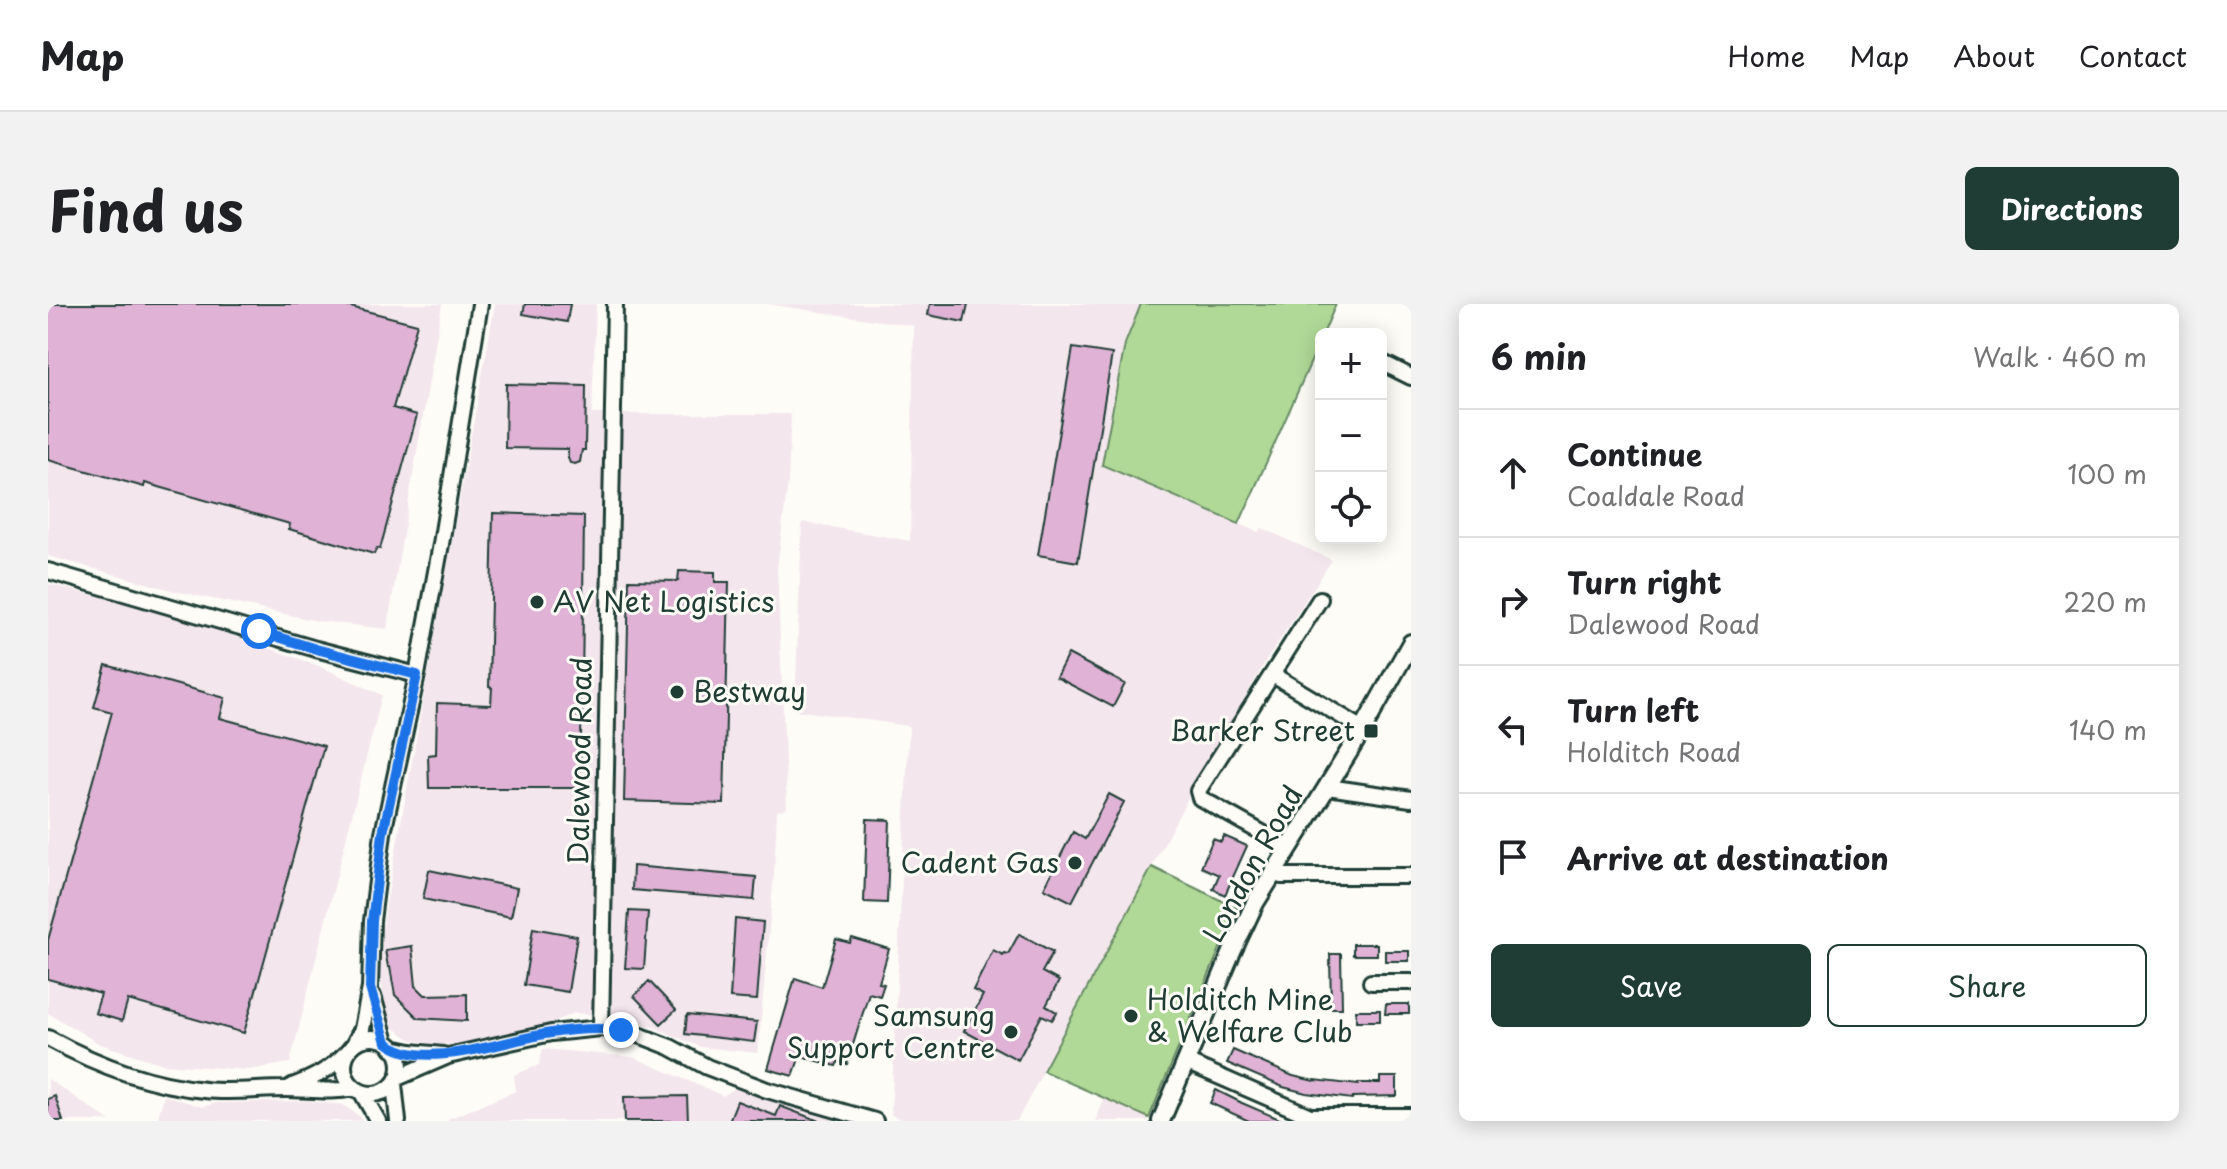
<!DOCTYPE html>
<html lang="en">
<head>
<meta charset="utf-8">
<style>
	:root { --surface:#fff; --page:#f2f2f2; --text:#202124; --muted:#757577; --line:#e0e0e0; --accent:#1f3d34 }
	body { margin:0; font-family:"Playpen Sans",sans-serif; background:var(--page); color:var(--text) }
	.controls { position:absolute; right:24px; top:24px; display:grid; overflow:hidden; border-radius:12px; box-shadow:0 4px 20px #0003 }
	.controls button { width:72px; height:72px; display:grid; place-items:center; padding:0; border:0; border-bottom:2px solid var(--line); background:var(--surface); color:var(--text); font:40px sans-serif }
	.stop { position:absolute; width:24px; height:24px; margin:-18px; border:6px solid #1a73e8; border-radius:50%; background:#fff }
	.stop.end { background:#1a73e8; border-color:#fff; box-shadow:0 2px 8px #0008 }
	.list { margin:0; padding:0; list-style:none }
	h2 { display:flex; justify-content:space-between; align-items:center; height:104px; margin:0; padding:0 32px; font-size:34px }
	h2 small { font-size:26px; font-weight:400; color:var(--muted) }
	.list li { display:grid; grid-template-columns:52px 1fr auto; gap:24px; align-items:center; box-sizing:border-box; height:128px; padding:0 32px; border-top:2px solid var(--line) }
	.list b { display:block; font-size:30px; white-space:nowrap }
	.list p { margin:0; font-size:26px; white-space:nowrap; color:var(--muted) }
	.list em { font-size:26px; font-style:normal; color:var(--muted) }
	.actions { display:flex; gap:16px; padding:24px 32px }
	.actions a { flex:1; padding:18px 0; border:2px solid var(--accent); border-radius:12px; text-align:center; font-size:28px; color:var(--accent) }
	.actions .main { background:var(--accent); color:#fff }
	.icon { flex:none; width:44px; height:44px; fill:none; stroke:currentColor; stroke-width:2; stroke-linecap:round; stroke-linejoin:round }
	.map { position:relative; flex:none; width:1363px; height:817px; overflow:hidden; border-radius:12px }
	header { display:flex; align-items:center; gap:48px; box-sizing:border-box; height:112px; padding:0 40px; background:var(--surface); border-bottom:2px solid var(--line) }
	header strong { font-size:38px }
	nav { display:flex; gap:44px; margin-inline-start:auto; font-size:28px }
	.intro { display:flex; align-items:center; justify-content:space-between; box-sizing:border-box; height:192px; padding:0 48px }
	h1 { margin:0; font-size:56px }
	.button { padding:20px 36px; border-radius:12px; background:var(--accent); color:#fff; font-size:28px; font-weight:700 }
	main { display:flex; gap:48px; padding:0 48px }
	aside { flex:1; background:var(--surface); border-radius:12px; box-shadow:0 4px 20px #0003 }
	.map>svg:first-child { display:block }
</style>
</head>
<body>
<header>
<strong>Map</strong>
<nav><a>Home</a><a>Map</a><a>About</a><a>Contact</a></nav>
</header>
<div class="intro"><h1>Find us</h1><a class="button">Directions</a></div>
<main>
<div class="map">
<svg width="1363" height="817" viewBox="0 0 1363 817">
	<rect width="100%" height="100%" fill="#fdfcf7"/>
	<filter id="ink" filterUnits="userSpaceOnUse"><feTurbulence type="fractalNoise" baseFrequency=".0125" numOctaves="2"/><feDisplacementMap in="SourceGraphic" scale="16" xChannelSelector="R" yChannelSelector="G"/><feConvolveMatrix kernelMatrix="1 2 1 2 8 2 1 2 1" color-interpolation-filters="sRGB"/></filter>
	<g filter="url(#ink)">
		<path fill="#f4e6ed" d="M0,0H394L339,325L270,317L127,287L0,252Z
			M447,0H548L544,110H743L740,178L729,264L739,504L729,507L726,570L710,749L652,743L608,724L575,714L527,709L486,726L409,740L391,741L364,736L343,722L338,705L332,672V641L338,601Z
			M719,0H1093L1077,40L1054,161L1210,228L1214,224L1284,256L1216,360L1140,494L969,817H858L843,811L861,422L747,406L754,218L862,237L866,22Z
			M0,280L127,311L271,362L334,391L242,759L201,766L115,760L52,740L0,709Z
			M495,745L585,753L675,792L687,784L751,805L795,817H401L400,815L468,787L466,771L491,761Z
			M0,775L62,817H0Z
			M116,791L155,803L168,799L260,797L295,801L311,812L314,817H109Z
			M1056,793L1101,814L1100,817H1048Z"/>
		<path fill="#b0d997" stroke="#688b66" stroke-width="2" d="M1093,0H1288L1275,30H1273V35L1191,220L1054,161L1077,40Z
			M1104,563L1189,604L1101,814L995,767Z"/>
		<path fill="#e0b2d5" stroke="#1f3d34" stroke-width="2" d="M2,0H291L369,20L345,104L369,111L332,245L329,244L326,250L241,225L242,220L97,179L96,183L0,156V8Z
			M477,0H522L519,18L475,10Z
			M882,0H920L916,18L880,11Z
			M1025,44L1064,50L1030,258L990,251Z
			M458,80L538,82L537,146H534L532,158L527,160L522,159L520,154V145L457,144Z
			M445,209L536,212L534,388H532V405H534L531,484H381L380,451L388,450L389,399L443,401L444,384L441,383Z
			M631,267L667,268V278H681L676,500L576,497L581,276L630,277Z
			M1020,350L1077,380L1065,403L1008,373Z
			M58,361L177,394L172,414L276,442L196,729L80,696L74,717L47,709L53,690L0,675V636L64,408L46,403Z
			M1061,490L1076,498L1024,598L996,584L1025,528L1037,535Z
			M819,515L842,516L839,599L816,598Z
			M1176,532L1199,542L1177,591L1165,585L1171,571L1153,563L1165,535L1173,538Z
			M585,562L708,573L706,596L584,586Z
			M381,566L469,584L463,613L375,595Z
			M581,607L600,608L596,665L577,664Z
			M687,615L715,618L709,696L682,694Z
			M485,624L529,632L520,688L476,681Z
			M971,630L1005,648L994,668L1011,677L998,702L1009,708L1004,716L994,711L970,756L916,727L935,691L925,686L945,646L955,651L956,649L960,650Z
			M804,634L841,645L831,679L836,680L832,692L821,689L799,760L790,758L788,762L752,752L745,772L720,765L747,674L774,683L788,635L802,639Z
			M1305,640H1329V651H1305Z
			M364,642L368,682L377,691L419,690V717L370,714L347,691L342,663H340L337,646Z
			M1337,647H1361V657H1337Z
			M1282,650H1293L1294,704H1283Z
			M601,677L628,706L613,720L586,692Z
			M1338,700H1361V710H1337Z
			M1308,706H1332V717H1308Z
			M639,711L709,718L706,738L637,730Z
			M1185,746L1245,772L1266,777L1267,776L1310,781V779H1332V773H1349V792L1305,793L1304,795L1258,789L1235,783L1179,759Z
			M1168,786L1194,799L1236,817H1201L1162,799Z
			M7,792L15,817H0V795Z
			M639,792L640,817H577L576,793Z
			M689,797L728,812L732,802L771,817H681Z"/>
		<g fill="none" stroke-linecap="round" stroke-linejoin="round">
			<g stroke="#1f3d34" stroke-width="20">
				<path id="minor" d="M1333,60L1335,59L1363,73
					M0,267L268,345L369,371
					M1225,371L1315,425
					M1280,480L1286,484L1363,495
					M1241,544L1152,494L1150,487L1272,295
					M1227,568L1233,572H1363
					M1323,678H1363
					M325,692L338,738
					M553,724L567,0
					M0,734C49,761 101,781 157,786C184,789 211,785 238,785C261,785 283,789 306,784
					M296 762a28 28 0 1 1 56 0a28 28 0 1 1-56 0Z
					M306,740L314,725L322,684L324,617L335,529L369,371L393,240L432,0
					M344,744L363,748L395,751
					M1138,758L1262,812H1363
					M349,774L400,752L503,729L553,724L591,731L622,743L659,763L719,786L827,817
					M346,780L350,817
					M244,782C264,775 283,765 297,750
					M314,789L330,817"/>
			</g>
			<g stroke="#1f3d34" stroke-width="22">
				<path id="major" d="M1113,817L1184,648L1207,599L1315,425L1363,339"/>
			</g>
			<use href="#minor" stroke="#fdfcf7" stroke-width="14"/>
			<use href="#major" stroke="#fdfcf7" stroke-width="16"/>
		</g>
	</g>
	<g fill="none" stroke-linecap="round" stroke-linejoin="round" filter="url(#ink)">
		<path stroke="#1a73e8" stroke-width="10" d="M211,327L268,345L369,371L335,529L324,617L322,684L338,738C375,769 460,735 503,729C526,725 550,724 573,726"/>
	</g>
	<g fill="#1f3d34" stroke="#fdfcf7" stroke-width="3">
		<circle cx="489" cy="298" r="8"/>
		<circle cx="629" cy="388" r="8"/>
		<rect x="1315" y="419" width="16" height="16" rx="4"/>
		<circle cx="1027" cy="559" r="8"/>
		<circle cx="1083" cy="712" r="8"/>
		<circle cx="963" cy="728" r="8"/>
	</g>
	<g text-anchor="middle" stroke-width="6" stroke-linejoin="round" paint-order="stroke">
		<g font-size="28" fill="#1f3d34" stroke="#fdfcf7" text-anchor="start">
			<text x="505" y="308">AV Net Logistics</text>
			<text x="645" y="398">Bestway</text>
			<text x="1307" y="437" text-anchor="end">Barker Street</text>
			<text x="1011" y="569" text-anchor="end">Cadent Gas</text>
			<text x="1099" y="706">Holditch Mine<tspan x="1099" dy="32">&amp; Welfare Club</tspan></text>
			<text x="947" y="722" text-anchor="end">Samsung<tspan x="947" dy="32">Support Centre</tspan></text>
		</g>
		<g font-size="28" fill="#1f3d34" stroke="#fdfcf7">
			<text transform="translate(532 457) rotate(-89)" y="10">Dalewood Road</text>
			<text transform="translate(1205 560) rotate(-61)" y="10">London Road</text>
		</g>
	</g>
</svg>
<div class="controls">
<button>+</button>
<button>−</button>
<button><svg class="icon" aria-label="locate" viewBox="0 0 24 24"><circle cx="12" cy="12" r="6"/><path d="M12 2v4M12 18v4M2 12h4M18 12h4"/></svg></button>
</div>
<div class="stop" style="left:211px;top:327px"></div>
<div class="stop end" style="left:573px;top:726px"></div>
</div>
<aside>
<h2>6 min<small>Walk · 460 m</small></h2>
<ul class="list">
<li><svg class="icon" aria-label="ahead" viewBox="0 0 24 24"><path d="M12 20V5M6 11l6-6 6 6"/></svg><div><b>Continue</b><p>Coaldale Road</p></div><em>100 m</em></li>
<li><svg class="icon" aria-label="right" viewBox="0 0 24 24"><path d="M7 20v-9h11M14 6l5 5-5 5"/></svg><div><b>Turn right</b><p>Dalewood Road</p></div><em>220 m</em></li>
<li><svg class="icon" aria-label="left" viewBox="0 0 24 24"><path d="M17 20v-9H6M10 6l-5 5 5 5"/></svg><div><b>Turn left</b><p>Holditch Road</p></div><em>140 m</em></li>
<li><svg class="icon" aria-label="arrive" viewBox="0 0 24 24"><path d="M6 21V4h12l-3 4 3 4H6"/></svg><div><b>Arrive at destination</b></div></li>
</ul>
<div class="actions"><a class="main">Save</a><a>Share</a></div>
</aside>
</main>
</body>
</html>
